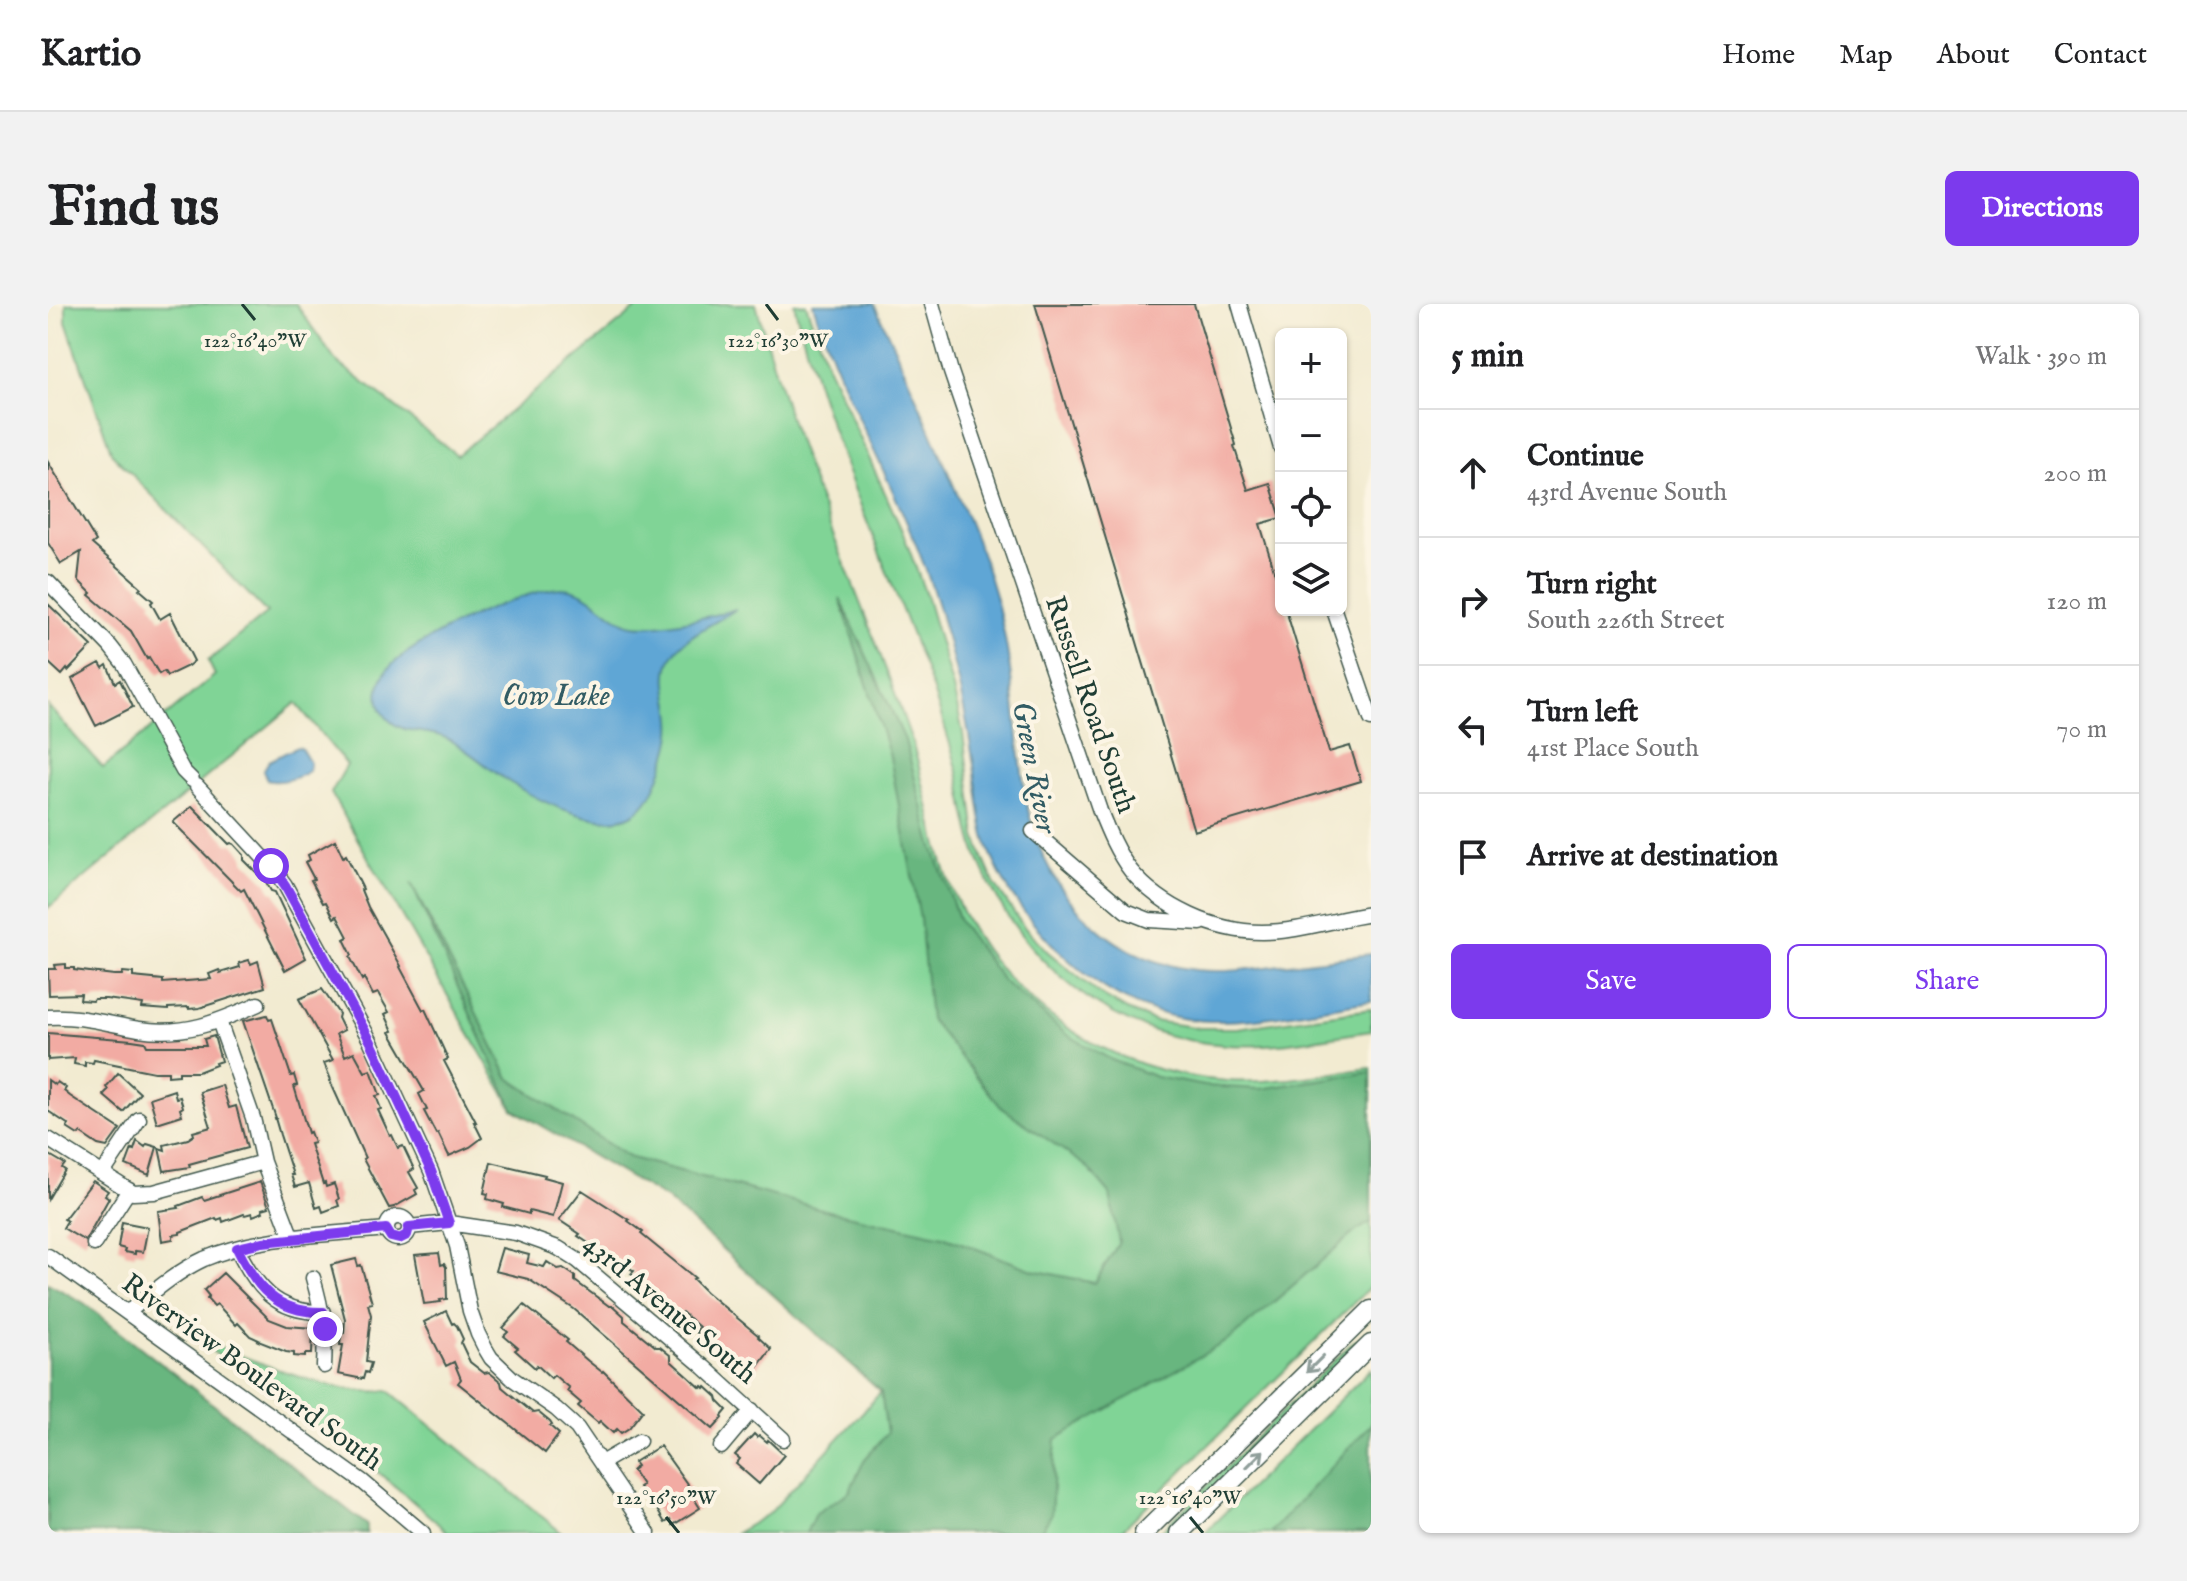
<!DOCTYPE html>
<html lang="en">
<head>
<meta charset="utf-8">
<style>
	:root { --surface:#fff; --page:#f2f2f2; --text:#202124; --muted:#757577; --line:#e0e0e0; --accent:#7c3aed }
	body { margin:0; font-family:"IM FELL English",serif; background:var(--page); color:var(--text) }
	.controls { position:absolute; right:24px; top:24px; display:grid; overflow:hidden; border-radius:12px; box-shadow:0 2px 6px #0004 }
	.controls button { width:72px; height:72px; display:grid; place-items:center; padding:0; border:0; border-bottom:2px solid var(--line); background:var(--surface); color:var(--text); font:40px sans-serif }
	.stop { position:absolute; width:24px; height:24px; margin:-18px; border:6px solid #7c3aed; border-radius:50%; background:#fff }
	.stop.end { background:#7c3aed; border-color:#fff; box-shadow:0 2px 8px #0008 }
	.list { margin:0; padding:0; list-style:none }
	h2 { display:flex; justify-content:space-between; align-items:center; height:104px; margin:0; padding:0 32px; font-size:34px }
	h2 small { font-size:26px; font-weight:400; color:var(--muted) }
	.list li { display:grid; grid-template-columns:52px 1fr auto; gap:24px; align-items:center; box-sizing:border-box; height:128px; padding:0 32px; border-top:2px solid var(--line) }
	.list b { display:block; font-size:30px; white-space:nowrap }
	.list p { margin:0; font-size:26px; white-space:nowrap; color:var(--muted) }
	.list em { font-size:26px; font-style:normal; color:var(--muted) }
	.actions { display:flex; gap:16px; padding:24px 32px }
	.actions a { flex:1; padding:18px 0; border:2px solid var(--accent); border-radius:12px; text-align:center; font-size:28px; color:var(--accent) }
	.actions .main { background:var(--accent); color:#fff }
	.icon { flex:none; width:44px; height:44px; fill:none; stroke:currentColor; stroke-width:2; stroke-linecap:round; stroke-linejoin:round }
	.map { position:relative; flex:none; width:1323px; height:1229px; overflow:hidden; border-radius:12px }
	header { display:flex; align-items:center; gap:48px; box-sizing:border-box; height:112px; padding:0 40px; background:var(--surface); border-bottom:2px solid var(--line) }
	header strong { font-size:38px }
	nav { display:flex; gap:44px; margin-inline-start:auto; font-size:28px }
	.intro { display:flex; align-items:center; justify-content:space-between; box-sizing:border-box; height:192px; padding:0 48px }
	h1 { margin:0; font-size:56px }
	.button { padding:20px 36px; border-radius:12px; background:var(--accent); color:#fff; font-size:28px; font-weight:700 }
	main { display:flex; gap:48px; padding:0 48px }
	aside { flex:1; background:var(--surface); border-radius:12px; box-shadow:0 2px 6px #0004 }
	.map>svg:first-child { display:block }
</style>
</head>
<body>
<header>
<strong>Kartio</strong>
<nav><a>Home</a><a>Map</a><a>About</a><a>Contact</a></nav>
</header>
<div class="intro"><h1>Find us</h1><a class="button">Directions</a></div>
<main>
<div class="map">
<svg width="1323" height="1229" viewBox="0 0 1323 1229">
	<rect width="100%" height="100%" fill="#fcf5e5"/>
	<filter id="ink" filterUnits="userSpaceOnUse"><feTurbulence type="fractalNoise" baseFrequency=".0125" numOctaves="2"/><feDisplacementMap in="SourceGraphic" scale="16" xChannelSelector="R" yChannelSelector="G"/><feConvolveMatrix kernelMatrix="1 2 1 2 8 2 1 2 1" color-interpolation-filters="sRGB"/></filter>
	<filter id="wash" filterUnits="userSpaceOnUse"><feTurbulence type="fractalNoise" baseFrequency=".006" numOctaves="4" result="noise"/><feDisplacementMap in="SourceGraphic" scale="32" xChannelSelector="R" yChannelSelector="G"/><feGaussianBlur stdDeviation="1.8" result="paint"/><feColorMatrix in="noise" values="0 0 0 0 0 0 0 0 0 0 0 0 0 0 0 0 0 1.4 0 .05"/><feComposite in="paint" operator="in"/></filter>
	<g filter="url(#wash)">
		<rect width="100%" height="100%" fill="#f2ebd1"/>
		<path fill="#80d496" stroke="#508865" stroke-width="2" d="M18,0H248L287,56L409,151L594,0H708C720,43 732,85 746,127C778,218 817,307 850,398C859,422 868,447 873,472C883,512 890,551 905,588C950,698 1063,770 1179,777C1227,780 1276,770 1323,764V982L1071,1229H688L722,1209L833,1088L620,896L465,805L283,489L299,461L248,399L0,604V402L55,464L167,371L160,357L219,309L64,150L18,18Z
			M746,0H758L780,63L855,229L878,291L905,384L915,429L928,532L936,556L946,579L975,622L1000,648L1050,689L1079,706L1106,717L1152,724H1189L1323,705V727C1276,734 1227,744 1179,741C1062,734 970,658 929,551C919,524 916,496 910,468C903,441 894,414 885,387C851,294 811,204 779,110C766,74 756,37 746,0Z
			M1317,1031L1311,1041L1121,1229H1111L1305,1038Z
			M144,1033C191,1050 293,1096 340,1086L514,1229H400C321,1155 233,1095 144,1033Z
			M1323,1065V1229H1156Z"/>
		<path fill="#68b67f" stroke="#447a5a" stroke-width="2" d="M792,294L857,436L883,537L911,617L955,677L1018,730L1064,756L1108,773L1157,782L1212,785L1323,768V918L1308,927L1184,1034L1008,1135L1003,1211L992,1229H758L767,1210L801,1188L817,1155L839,1129L833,1088L620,896L465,805L363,579L461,774L580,853L785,908L895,932L985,966L1047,979L1071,938L1062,890L1038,862L953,803L882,715L872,615L842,453Z
			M0,979L36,999L319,1221V1229H0Z
			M1323,1120V1229H1222Z"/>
		<path fill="#5ea6d5" stroke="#3e7284" stroke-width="2" d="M765,0H826C852,53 874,107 897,161C916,207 938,254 950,303C966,364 967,427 977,489C991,580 1052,655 1148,666C1176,669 1205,665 1233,661C1263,657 1293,654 1323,650V697C1190,718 1109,747 1003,639C974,609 948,573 937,532C931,507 929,480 925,455C917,403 905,352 890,302C858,197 798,104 765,0Z
			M513,284C542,285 554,308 578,319C597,328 666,312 688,305C669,319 637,331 625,351C610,376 627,401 624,428C623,440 619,452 615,463C600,512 577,525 529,510C506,503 483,492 463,479C440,465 421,446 398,434C379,425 355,431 340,415C326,401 328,380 340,365C366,335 473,286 513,284Z
			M249,443L253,444L262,459L261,467C250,474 231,480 219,476L215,467L221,457Z"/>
		<g id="blocks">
			<path fill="#f2aba3" d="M987,0H1146L1188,141L1186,142L1200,186L1222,179L1233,214L1212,220L1233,289V306H1238L1281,448L1302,442L1313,477L1146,527Z
				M0,158L48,237L44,240L93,283L91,285L105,297L103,299L112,315L122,309L146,357L140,362L119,372L116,367L111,370L101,353L99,355L83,327L41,291L43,289L30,276L33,248L13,260L0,239Z
				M0,300L44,342L20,367L19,365L14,371L0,358Z
				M52,359L55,364L59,361L67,379L72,376L85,403L48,422L24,375Z
				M144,502L181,540L183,539L186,540L196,551V556L218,578L223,587L227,588L258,654L237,666L196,585L193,587L125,518Z
				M287,536L295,553L298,551L315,585L313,586L320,603L353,662L352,663L375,706L377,705L400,755L396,757L428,818H426L434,834L422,843L401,852L390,829L388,830L376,807L379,806L371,790L376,787L342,728L345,727L337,710L341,708L330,689L325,691L316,674L314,676L302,653L304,651L296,635L300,633L289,612L286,614L278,598L275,599L263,576L266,575L257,558L262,556L260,551Z
				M201,656L203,660L210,657L217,683L151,704L141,705V703L120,704V706L94,704L95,700L58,695H46L45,697L32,696L33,690L1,691L0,665H8L7,661L18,660V664H26V666L66,671H74L75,668L85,669V673L115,676V679L163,675L161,670L171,666L172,669L192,663L191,659Z
				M274,685L291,710L290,714L296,726L288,730L297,752L306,748L317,768L323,766L332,791L328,792L333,805L330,806L342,832L344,831L350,844L355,842L366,865L361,868L370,884L367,886L369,890L346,903L341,904L315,855L317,854L282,777L283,776L276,759L285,756L251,695Z
				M219,711L221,716L224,715L243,772L246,771L249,781L246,782L260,829L262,828L266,839L262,840L275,880L277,879L278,883L286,880L291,895L289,896L291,902L275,908L273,902L268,904L261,879L247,883L243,871H245L232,831L227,814H228L195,717Z
				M0,729L84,736L97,738L99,742H158L156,735L166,732L173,757L167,759L168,761L150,768H131V771L120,772V768H106L46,756L45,759L37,758V762L26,760L27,754L0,756Z
				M70,769L92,789L75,808L55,791L60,786L58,783Z
				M0,776L7,781L9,778L18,784L16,787L22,792L72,825L59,843L50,841L32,829L30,831L19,824L21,821L0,807Z
				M174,781L181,804L188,802L199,844L141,860L142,863L116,867L111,844L117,846L116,841L140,835L146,831L145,828L163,823L152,788Z
				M126,786L128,794L132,793L135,803L132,805L134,811L109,819L102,794Z
				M89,837L97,843L99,840L109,843L101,871L78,861L84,845L86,846Z
				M0,850L17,860L14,864L17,866L0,895Z
				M443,858L497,871L496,873L514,878L505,913L481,907V910L455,903L456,900L439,895L440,890L436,889Z
				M45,877L60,887L57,891L61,894L37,937L15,924L19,917L16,915Z
				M212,878L221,903L214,905L215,908L205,912L204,909L197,911L196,910L175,918L174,914L169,916L168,914L132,928V930L125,931V935L114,937L110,907L131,904L130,902L154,893L156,896Z
				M534,886L581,916L580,917L595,928L593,930L647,974L645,975L658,988L711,1032L710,1033L723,1045L710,1062L703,1068L699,1065L695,1069L681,1057L679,1059L660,1042L661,1040L648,1028L651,1023L634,1008L631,1011L595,984L597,982L583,970L586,967L554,945L552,947L530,932L532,930L511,916Z
				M74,918L100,923L95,948L87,947V950L76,948L77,945L70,943Z
				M454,944L481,951L479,959L496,963L499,958L510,965L515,964L527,972V977L561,1002H565L576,1012V1017L608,1043H612L623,1052V1057L653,1084L655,1082L657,1084L658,1083L669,1093L670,1097L679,1106L674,1112L675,1114L665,1125L526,1005L480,975L447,967Z
				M391,949L393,961L396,960L398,963L399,995L392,996L393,998L376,1000L367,951Z
				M308,955L310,962L313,961L324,999L320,1000L323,1011L318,1058L323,1059L320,1069L317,1068L315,1075L290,1070L295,1041H292L293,1029H296L297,1015L283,961Z
				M175,969L221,1015L239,1022L265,1024L264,1050H257V1053L246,1052V1049L238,1048L210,1037L211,1036L202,1032L190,1019L188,1021L169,1000L166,1002L159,994L161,992L156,986Z
				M476,1001L520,1036L518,1038L540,1057L554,1068L555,1067L595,1106L581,1124L573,1129L569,1125L565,1129L552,1117L550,1119L530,1102L533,1099L519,1087L521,1084L506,1071L503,1074L489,1061L487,1064L467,1046L470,1044L456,1032L460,1028L455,1024Z
				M398,1007L404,1020L406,1019L409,1022L415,1035L413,1039L422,1058L436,1069L441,1068L453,1078L454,1083L485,1109L490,1108L502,1118L504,1121L502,1122L511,1130L497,1149L410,1079L413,1075L406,1058L398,1062L376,1018Z
				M706,1130L709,1133L711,1131L719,1138L720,1136L736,1151L711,1180L688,1160L692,1155L687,1151Z
				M612,1142L644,1187L642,1188L652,1204L625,1221L622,1216L617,1219L608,1204L606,1205L591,1183L594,1181L584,1166L589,1162L586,1158Z"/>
		</g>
	</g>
	<g filter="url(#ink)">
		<use href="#blocks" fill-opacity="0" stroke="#3f574c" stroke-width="2"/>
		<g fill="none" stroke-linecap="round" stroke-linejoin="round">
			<g stroke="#3f574c" stroke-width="17">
				<path id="minor" d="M884,0L903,68L1052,507C1060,527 1069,549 1083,567C1113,603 1167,628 1214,628C1251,628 1287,615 1323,610
					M1191,0L1233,144
					M0,278L62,342L76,360L135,467L144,476
					M1286,306L1323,415
					M149,482L223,562L237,581L323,738L383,867L409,942L422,1007L430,1030L437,1044L443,1054L465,1075L508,1105L529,1124L600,1229
					M985,527L1078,607L1101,616L1153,619
					M0,713C32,711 60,720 91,725C137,732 170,718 210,700
					M171,717L205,814L215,858L244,934
					M0,835L85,889L106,888L215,858
					M55,869L91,815
					M339 924a11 11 0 1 1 22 0a11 11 0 1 1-22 0Z
					M361,923L401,919L468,929L510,944L529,956L656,1063L735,1135
					M46,940L81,886
					M189,944C208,983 228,1009 275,1008
					M0,952L315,1178L375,1229
					M265,974C274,1005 278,1028 276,1062
					M80,1008C104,989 128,968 156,955C212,931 279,931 338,925
					M673,1143L704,1106
					M553,1159L591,1137"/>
			</g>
			<g stroke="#3f574c" stroke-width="21">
				<path id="major" d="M1096,1229L1323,1006
					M1131,1229L1323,1040"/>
			</g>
			<use href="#minor" stroke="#fff" stroke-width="14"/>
			<use href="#major" stroke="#fff" stroke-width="18"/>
		</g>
		<defs><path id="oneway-shaft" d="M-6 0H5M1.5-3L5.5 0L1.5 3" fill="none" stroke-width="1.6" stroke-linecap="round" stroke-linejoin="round" transform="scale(2)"/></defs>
		<g stroke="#8f9e9a">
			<use href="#oneway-shaft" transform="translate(1267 1060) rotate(135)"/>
			<use href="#oneway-shaft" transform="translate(1207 1155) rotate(-45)"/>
		</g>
	</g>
	<g fill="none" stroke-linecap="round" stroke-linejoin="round" filter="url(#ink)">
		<path stroke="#7c3aed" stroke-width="10" d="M223,562L237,581L323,738L383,867L401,919L361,923L359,931L351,935L343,933L338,925L215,938L189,944C208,983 228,1009 275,1008L277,1025"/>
	</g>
	<path fill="none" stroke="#1f3d34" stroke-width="3" d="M194,0L207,16M718,0L730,16M618,1213L631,1229M1142,1213L1155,1229"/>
	<g text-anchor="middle" stroke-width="8" stroke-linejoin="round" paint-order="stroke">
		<g font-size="28" fill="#1f3d34" stroke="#fcf5e5">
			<text transform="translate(1044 400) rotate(71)" y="10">Russell Road South</text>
			<text transform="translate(623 1004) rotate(40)" y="10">43rd Avenue South</text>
			<text transform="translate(205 1067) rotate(36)" y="10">Riverview Boulevard South</text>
		</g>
		<g font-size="30" font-style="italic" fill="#325c64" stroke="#fcf5e5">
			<text x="508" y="401">Cow Lake</text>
			<text transform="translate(987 463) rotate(79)" y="10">Green River</text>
		</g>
	</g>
	<g font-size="20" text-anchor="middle" fill="#1f3d34" stroke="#fcf5e5" stroke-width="8" stroke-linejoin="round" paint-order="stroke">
		<text x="207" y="43">122°16'40"W</text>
		<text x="730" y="43">122°16'30"W</text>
		<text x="618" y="1200">122°16'50"W</text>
		<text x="1142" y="1200">122°16'40"W</text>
	</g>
</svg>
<div class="controls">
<button>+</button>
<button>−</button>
<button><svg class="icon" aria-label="locate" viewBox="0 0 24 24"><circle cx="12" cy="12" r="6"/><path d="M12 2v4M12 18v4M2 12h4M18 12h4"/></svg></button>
<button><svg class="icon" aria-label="layers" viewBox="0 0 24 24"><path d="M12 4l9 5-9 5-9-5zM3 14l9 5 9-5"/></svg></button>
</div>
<div class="stop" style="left:223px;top:562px"></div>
<div class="stop end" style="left:277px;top:1025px"></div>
</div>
<aside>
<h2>5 min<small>Walk · 390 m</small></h2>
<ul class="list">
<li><svg class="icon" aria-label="ahead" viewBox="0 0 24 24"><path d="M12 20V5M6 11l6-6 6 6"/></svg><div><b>Continue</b><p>43rd Avenue South</p></div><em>200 m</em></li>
<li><svg class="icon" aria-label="right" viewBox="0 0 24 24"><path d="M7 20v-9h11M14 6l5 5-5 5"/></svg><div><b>Turn right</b><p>South 226th Street</p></div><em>120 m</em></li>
<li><svg class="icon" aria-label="left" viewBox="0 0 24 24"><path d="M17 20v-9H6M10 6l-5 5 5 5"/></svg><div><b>Turn left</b><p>41st Place South</p></div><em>70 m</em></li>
<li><svg class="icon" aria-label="arrive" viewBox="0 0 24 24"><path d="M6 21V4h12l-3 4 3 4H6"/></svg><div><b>Arrive at destination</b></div></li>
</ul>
<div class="actions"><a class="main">Save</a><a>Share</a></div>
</aside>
</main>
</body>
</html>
